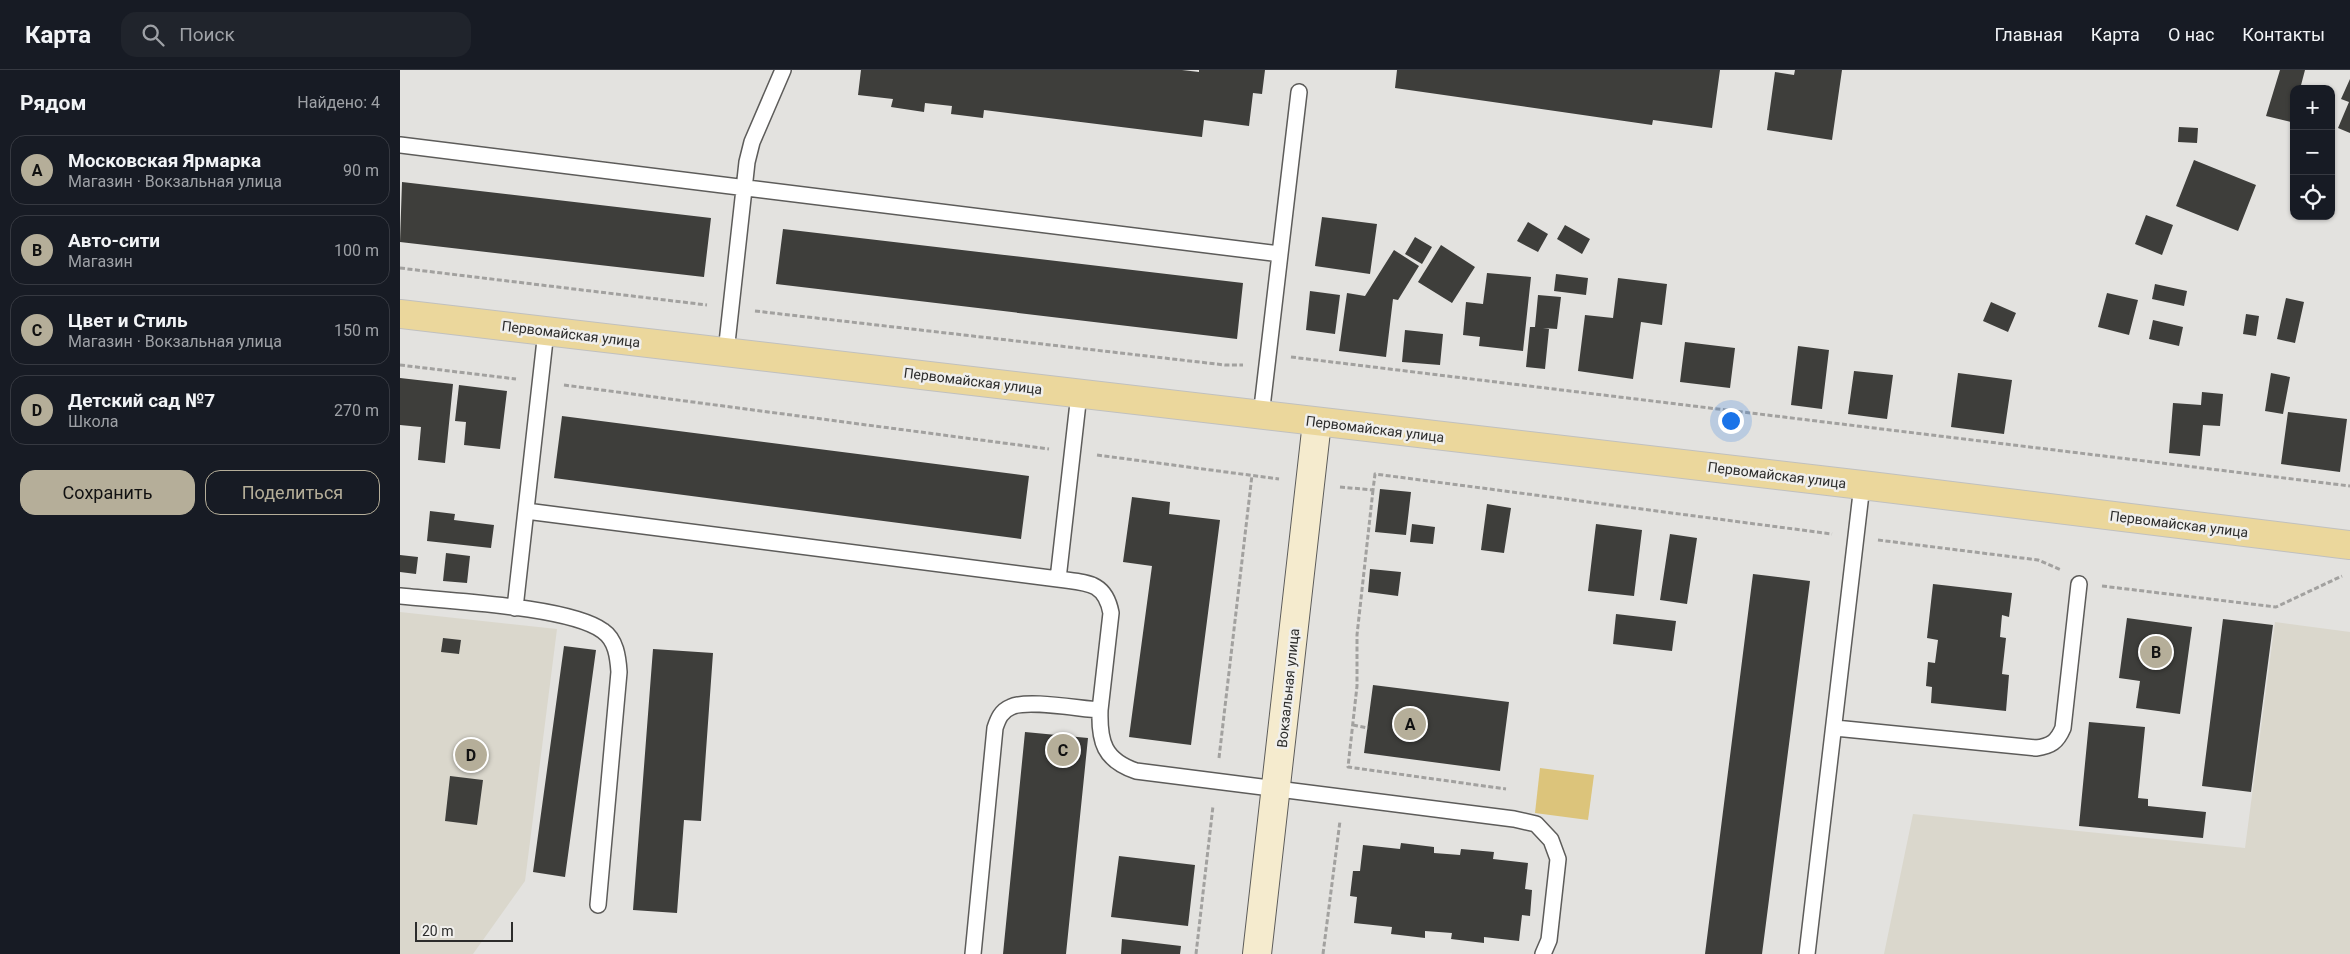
<!DOCTYPE html>
<html lang="ru">
<head>
<meta charset="utf-8">
<style>
	:root { --surface:#171b24; --page:#20242c; --text:#f1f3f6; --muted:#9ea1a6; --line:#363941; --accent:#b5ae99 }
	body { margin:0; font-family:Roboto,sans-serif; background:var(--page); color:var(--text) }
	.controls { position:absolute; right:15px; top:15px; display:grid; overflow:hidden; border-radius:10px; box-shadow:0 1px 4px #0004 }
	.controls button { width:45px; height:45px; display:grid; place-items:center; padding:0; border:0; border-bottom:1px solid var(--line); background:var(--surface); color:var(--text); font:25px sans-serif }
	.scale { position:absolute; left:15px; bottom:12px; width:98px; box-sizing:border-box; padding-left:5px; border:2px solid #2c2c2b; border-top:0; font-size:14px; line-height:18px; white-space:nowrap; color:#2c2c2b; -webkit-text-stroke:4px #f0efec; paint-order:stroke }
	.you { position:absolute; left:1330px; top:350px; width:18px; height:18px; margin:-12px; border:4px solid #fff; border-radius:50%; background:#1a73e8; box-shadow:0 0 0 8px #1a73e833 }
	.badge { display:grid; place-items:center; width:32px; height:32px; border-radius:50%; background:var(--accent); color:#111; font-size:16px; font-weight:700 }
	.pin { position:absolute; translate:-50% -50%; border:2px solid #fff; box-shadow:0 1px 5px #0006 }
	.list { margin:0; padding:0; list-style:none }
	h2 { display:flex; justify-content:space-between; align-items:center; height:65px; margin:0; padding:0 20px; font-size:21px }
	h2 small { font-size:16px; font-weight:400; color:var(--muted) }
	.list li { display:grid; grid-template-columns:32px 1fr auto; gap:15px; align-items:center; box-sizing:border-box; height:70px; margin:0 10px 10px; padding:0 10px; border:1px solid var(--line); border-radius:15px }
	.list b { display:block; font-size:19px; white-space:nowrap }
	.list p { margin:0; font-size:16px; white-space:nowrap; color:var(--muted) }
	.list em { font-size:16px; font-style:normal; color:var(--muted) }
	.actions { display:flex; gap:10px; padding:15px 20px }
	.actions a { flex:1; padding:11px 0; border:1px solid var(--accent); border-radius:15px; text-align:center; font-size:18px; color:var(--accent) }
	.actions .main { background:var(--accent); color:#111 }
	.icon { flex:none; width:28px; height:28px; fill:none; stroke:currentColor; stroke-width:2; stroke-linecap:round; stroke-linejoin:round }
	.map { position:relative; flex:none; width:1950px; height:884px; overflow:hidden }
	header { display:flex; align-items:center; gap:30px; box-sizing:border-box; height:70px; padding:0 25px; background:var(--surface); border-bottom:1px solid var(--line) }
	header strong { font-size:24px }
	nav { display:flex; gap:28px; margin-inline-start:auto; font-size:18px }
	.search { width:350px; height:45px; background:var(--page); display:flex; align-items:center; gap:12px; box-sizing:border-box; padding:0 18px; border-radius:15px; color:var(--muted); font-size:19px }
	main { display:flex }
	aside { flex:1; background:var(--surface) }
	.map>svg:first-child { display:block }
</style>
</head>
<body>
<header>
<strong>Карта</strong>
<div class="search"><svg class="icon" aria-label="search" viewBox="0 0 24 24"><circle cx="10" cy="10" r="6"/><path d="M15 15l6 6"/></svg>Поиск</div>
<nav><a>Главная</a><a>Карта</a><a>О нас</a><a>Контакты</a></nav>
</header>
<main>
<aside>
<h2>Рядом<small>Найдено: 4</small></h2>
<ul class="list">
<li><span class="badge">A</span><div><b>Московская Ярмарка</b><p>Магазин · Вокзальная улица</p></div><em>90 m</em></li>
<li><span class="badge">B</span><div><b>Авто-сити</b><p>Магазин</p></div><em>100 m</em></li>
<li><span class="badge">C</span><div><b>Цвет и Стиль</b><p>Магазин · Вокзальная улица</p></div><em>150 m</em></li>
<li><span class="badge">D</span><div><b>Детский сад №7</b><p>Школа</p></div><em>270 m</em></li>
</ul>
<div class="actions"><a class="main">Сохранить</a><a>Поделиться</a></div>
</aside>
<div class="map">
<svg width="1950" height="884" viewBox="0 0 1950 884">
	<rect width="100%" height="100%" fill="#e3e2df"/>
	<path fill="#dad7cc" d="M0,542L157,559L125,811L73,884H0Z
		M1875,552L1950,562V884H1484L1513,744L1845,778Z"/>
	<path fill="#dcc47b" d="M1140,698L1194,705L1188,750L1135,743Z"/>
	<path fill="#3e3e3b" d="M461,0H782L799,2V0H865L862,24L853,23L849,56L804,50L802,67L584,40L583,48L551,44L552,36L525,33L524,42L491,37L493,29L458,25Z
		M997,0H1320L1312,58L1253,50L1252,55L995,18Z
		M1395,0H1442L1432,70L1367,60L1375,2L1394,5Z
		M1880,0H1905L1900,19H1894V41L1891,52L1866,46Z
		M1950,9V63L1938,58L1949,32L1941,29Z
		M1779,57L1798,58L1797,73L1778,72Z
		M1794,90L1856,115L1838,161L1776,136Z
		M2,112L311,148L304,207L0,172Z
		M1746,145L1773,155L1762,185L1735,174Z
		M922,147L977,154L970,204L915,196Z
		M1128,152L1148,164L1138,182L1117,171Z
		M1165,155L1190,169L1182,184L1157,169Z
		M383,159L843,213L837,269L376,214Z
		M1015,167L1032,177L1022,194L1005,184Z
		M1041,175L1075,197L1052,233L1018,212Z
		M994,180L1019,196L998,230L993,229L986,287L939,281L947,223L965,226Z
		M1087,203L1131,207L1123,281L1079,276L1080,267L1063,265L1066,232L1083,234Z
		M1156,204L1188,208L1186,225L1154,221Z
		M1218,208L1267,214L1262,255L1241,252L1233,309L1178,301L1185,245L1213,248Z
		M1755,214L1787,221L1784,236L1752,229Z
		M910,221L940,225L935,264L906,260Z
		M1707,223L1738,230L1729,265L1698,257Z
		M1138,225L1161,227L1157,259L1143,258L1149,259L1145,299L1126,297L1130,257H1135Z
		M1886,228L1904,232L1895,273L1877,269Z
		M1591,232L1616,243L1608,262L1583,251Z
		M1846,244L1859,246L1856,266L1843,264Z
		M1753,250L1783,257L1779,276L1749,269Z
		M1005,260L1043,264L1040,295L1002,292Z
		M1285,272L1335,278L1330,318L1280,312Z
		M1398,276L1429,280L1422,339L1391,335Z
		M1454,301L1493,305L1487,349L1448,344Z
		M1558,303L1612,310L1604,364L1551,357Z
		M1871,303L1890,307L1883,344L1865,341Z
		M0,308L53,314L45,393L18,390L21,357L0,355Z
		M59,315L107,321L100,379L64,375L66,352L55,351Z
		M1802,322L1823,324L1820,356L1803,355L1800,386L1769,383L1773,333L1801,335Z
		M1888,342L1947,349L1940,402L1881,394Z
		M162,346L629,406L621,469L154,408Z
		M980,419L1011,422L1006,465L975,462Z
		M732,427L770,432L769,444L820,450L791,675L729,667L752,496L723,492Z
		M1087,434L1111,438L1104,483L1081,480Z
		M30,441L55,444L54,450L94,455L91,478L27,471Z
		M1012,454L1035,457L1033,474L1010,472Z
		M1196,454L1242,460L1234,526L1188,521Z
		M1270,464L1297,468L1287,534L1260,530Z
		M46,483L70,486L67,513L43,511Z
		M0,485L18,487L16,504L0,502Z
		M970,499L1001,502L998,526L968,522Z
		M1353,504L1410,511L1362,884H1305Z
		M1533,514L1612,523L1609,547L1602,545L1600,567L1606,568L1602,604L1609,605L1606,641L1531,633L1532,617L1526,616L1528,592L1535,593L1538,570L1527,568Z
		M1216,544L1276,551L1272,581L1213,574Z
		M1727,548L1792,557L1780,644L1736,638L1740,611L1719,608Z
		M1823,549L1873,555L1851,722L1802,716Z
		M43,568L61,570L59,584L41,582Z
		M164,576L196,580L165,807L133,802Z
		M253,579L313,583L301,751L284,750L277,843L233,840Z
		M973,615L1109,632L1100,701L964,683Z
		M1689,652L1745,657L1738,728L1748,729V736L1806,742L1803,768L1679,756Z
		M625,662L688,668L666,884H603Z
		M50,706L83,710L77,755L45,751Z
		M1001,773L1034,777V783L1060,785L1061,779L1094,782L1093,789L1128,793L1125,819L1132,820L1130,846L1122,845L1119,871L1084,867V873L1051,869L1052,863L1025,861V868L991,864L992,857L954,853L957,827L950,826L953,801H960L963,775L1000,779Z
		M719,786L795,795L788,856L711,847Z
		M722,869L781,876L780,884H721Z"/>
	<g fill="none" stroke-linecap="round" stroke-linejoin="round">
		<g stroke="#5d5c5a" stroke-width="18">
			<path id="service" d="M0,75L880,184
				M326,282L347,92L352,72L383,0
				M861,346L899,22
				M126,441L658,509C686,513 705,511 711,543L700,640C680,639 627,629 611,637C601,641 598,649 595,658L573,884
				M658,509L679,324
				M0,526C45,531 169,536 203,561C216,570 218,587 219,602L198,835
				M115,538L146,261
				M700,640C699,672 704,690 736,701L1114,749L1136,754L1151,770L1158,789L1149,870L1143,884
				M1435,658L1636,678C1651,676 1657,672 1663,658L1679,514
				M1407,884L1462,415"/>
		</g>
		<g stroke="#5d5c5a" stroke-width="30">
			<path id="secondary" d="M857,884L917,352"/>
		</g>
		<g stroke="#c0c0bf" stroke-width="30">
			<path id="primary" d="M0,244L1462,415L1950,475"/>
		</g>
		<path stroke="#a2a19f" stroke-width="3" stroke-dasharray="5 2.5" stroke-linecap="butt" d="M0,198L307,235
			M355,241L825,295H843
			M891,287L1950,416
			M0,295L116,309
			M164,315L649,379
			M697,385L879,409
			M940,417L973,420L975,404L1432,464
			M973,420L957,565V616L948,697L1106,719
			M1478,470L1638,490L1661,500
			M1702,516L1876,537L1942,506
			M953,655L968,658
			M819,688L852,405
			M796,884L813,736
			M923,884L940,751"/>
		<use href="#service" stroke="#fff" stroke-width="15"/>
		<use href="#secondary" stroke="#f5ebce" stroke-width="28"/>
		<use href="#primary" stroke="#ebd79c" stroke-width="28"/>
	</g>
	<g text-anchor="middle" stroke-width="5" stroke-linejoin="round" paint-order="stroke">
		<g font-size="14" fill="#2c2c2b" stroke="#f0efec">
			<text transform="translate(171 264) rotate(7)" y="5">Первомайская улица</text>
			<text transform="translate(573 311) rotate(7)" y="5">Первомайская улица</text>
			<text transform="translate(975 359) rotate(7)" y="5">Первомайская улица</text>
			<text transform="translate(1377 405) rotate(7)" y="5">Первомайская улица</text>
			<text transform="translate(1779 454) rotate(7)" y="5">Первомайская улица</text>
			<text transform="translate(888 618) rotate(-84)" y="5">Вокзальная улица</text>
		</g>
	</g>
</svg>
<div class="controls">
<button>+</button>
<button>−</button>
<button><svg class="icon" aria-label="locate" viewBox="0 0 24 24"><circle cx="12" cy="12" r="6"/><path d="M12 2v4M12 18v4M2 12h4M18 12h4"/></svg></button>
</div>
<div class="scale">20 m</div>
<div class="you"></div>
<div class="pin badge" style="left:1010px;top:654px">A</div>
<div class="pin badge" style="left:1756px;top:582px">B</div>
<div class="pin badge" style="left:663px;top:680px">C</div>
<div class="pin badge" style="left:71px;top:685px">D</div>
</div>
</main>
</body>
</html>
